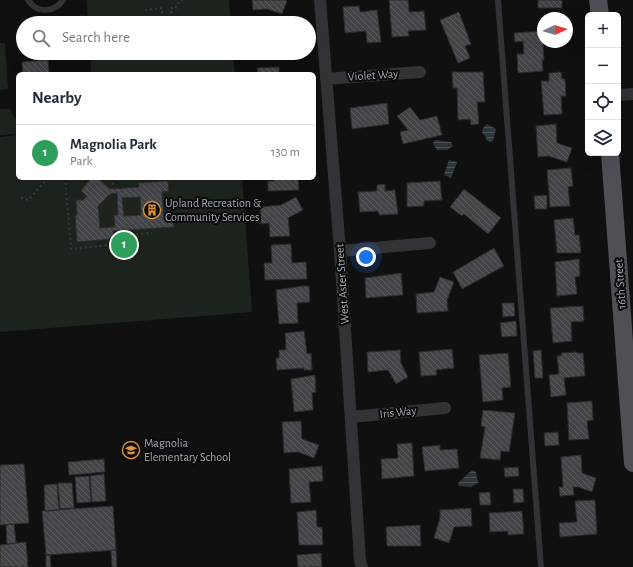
<!DOCTYPE html>
<html lang="en">
<head>
<meta charset="utf-8">
<style>
	:root { --surface:#fff; --page:#f6f6f7; --text:#1f2937; --muted:#747a83; --line:#e0e1e3; --accent:#ea580c }
	body { margin:0; font-family:"Alegreya Sans",sans-serif; background:var(--page); color:var(--text) }
	.controls { position:absolute; right:12px; top:12px; display:grid; overflow:hidden; border-radius:6px; box-shadow:0 4px 16px #0002 }
	.controls button { width:36px; height:36px; display:grid; place-items:center; padding:0; border:0; border-bottom:1px solid var(--line); background:var(--surface); color:var(--text); font:20px sans-serif }
	.compass { position:absolute; left:537px; top:12px; width:36px; height:36px; border-radius:50%; background:var(--surface); box-shadow:0 4px 16px #0002; rotate:86deg }
	.you { position:absolute; left:366px; top:257px; width:14px; height:14px; margin:-10px; border:3px solid #fff; border-radius:50%; background:#1a73e8; box-shadow:0 0 0 6px #1a73e833 }
	.badge { display:grid; place-items:center; width:26px; height:26px; border-radius:50%; background:var(--accent); color:#fff; font-size:13px; font-weight:700 }
	.pin { position:absolute; translate:-50% -50%; border:2px solid #fff; box-shadow:0 1px 4px #0006 }
	.list { margin:0; padding:0; list-style:none }
	h2 { display:flex; justify-content:space-between; align-items:center; height:52px; margin:0; padding:0 16px; font-size:17px }
	h2 small { font-size:13px; font-weight:400; color:var(--muted) }
	.list li { display:grid; grid-template-columns:26px 1fr auto; gap:12px; align-items:center; box-sizing:border-box; height:56px; padding:0 16px; border-top:1px solid var(--line) }
	.list b { display:block; font-size:15px; white-space:nowrap }
	.list p { margin:0; font-size:13px; white-space:nowrap; color:var(--muted) }
	.list em { font-size:13px; font-style:normal; color:var(--muted) }
	.icon { flex:none; width:22px; height:22px; fill:none; stroke:currentColor; stroke-width:2; stroke-linecap:round; stroke-linejoin:round }
	.map { position:relative; flex:none; width:633px; height:567px; overflow:hidden }
	.search { position:absolute; background:var(--surface); box-shadow:0 4px 16px #0002; left:16px; top:16px; width:300px; height:44px; display:flex; align-items:center; gap:10px; box-sizing:border-box; padding:0 14px; border-radius:22px; color:var(--muted); font-size:15px }
	.panel { position:absolute; background:var(--surface); box-shadow:0 4px 16px #0002; left:16px; top:72px; width:300px; height:108px; border-radius:6px }
	.map>svg:first-child { display:block }
</style>
</head>
<body>
<div class="map">
<svg width="633" height="567" viewBox="0 0 633 567">
	<defs>
		<pattern id="water-rules" width="6" height="5" patternUnits="userSpaceOnUse"><rect width="6" height="5" fill="#2d363a"/><path d="M0 2.5h6" fill="none" stroke="#485054"/></pattern>
		<pattern id="building-back-hatch" width="6" height="6" patternUnits="userSpaceOnUse"><rect width="6" height="6" fill="#424447"/><path d="M-1 5l2 2M0 0l6 6M5-1l2 2" fill="none" stroke="#5a5c5f"/></pattern>
	</defs>
	<rect width="100%" height="100%" fill="#101011"/>
	<path fill="#1d241d" d="M87,0H229L231,23H88Z
		M0,43H5L8,89L0,90Z
		M90,53H233L235,74H91Z
		M0,109H10L16,120L17,134L0,135Z
		M18,135V178H242L252,312L0,332V137Z"/>
	<path fill="url(#water-rules)" d="M487,124L496,129L493,141L490,142L486,140V137L482,133L483,128Z
		M436,140L451,142L453,146L447,150H437L433,144L434,141Z
		M449,160L457,162L451,178L444,175Z
		M472,470L476,472L478,483L471,487L459,486L458,483Z"/>
	<path fill="url(#building-back-hatch)" stroke="#2a2b2d" fill-rule="evenodd" d="M252,0H284L287,1L282,14L267,9L253,10Z
		M389,0H408L409,12L424,11L426,30L408,31L409,36L392,37Z
		M538,0H562V8H538Z
		M359,6L360,12L377,10L381,42L367,43L366,31L345,33L343,7Z
		M459,12L471,44L465,46L470,58L458,63L440,20Z
		M84,16L85,23H42V19Z
		M542,31L544,43H543L544,60H542L543,71L518,73L517,54H524L523,41L515,42L514,33Z
		M265,53H284V57H265Z
		M48,60L49,74H23L22,62Z
		M279,67V74H258L257,68Z
		M452,72H483L485,102H477L479,124L471,125L470,119L458,120L457,88H453Z
		M561,72L562,79H565L566,96H561L562,114L544,115L541,81H549V73Z
		M387,103L389,124L352,129L350,108Z
		M410,107L420,120L437,116L442,135L403,144L400,132L408,130L397,116Z
		M556,124L557,143L572,148L567,162L548,156L538,157L536,126Z
		M571,168L573,186L568,187L570,206L550,207L547,170Z
		M91,178H98L110,189L139,187L138,183L168,181L169,191L162,192L164,218L173,217L174,227L113,231L114,239L77,242L75,216L77,215L76,200H83L87,196L81,191ZM117,193L118,215H114L115,227L100,228L98,206L110,194ZM140,197L141,215L124,216L122,198Z
		M274,178H298L299,190L268,191V181H274Z
		M440,181L442,200L424,201V206L407,207V183Z
		M385,184V191L395,190L398,214L379,215L378,211L360,212L358,192L377,191V185Z
		M464,189L501,218L488,234L464,214L462,216L450,207Z
		M547,195V209H535L534,196Z
		M296,197L303,210L288,218L290,236L270,237L269,223L261,224L260,207L281,205Z
		M573,218L575,235H579L581,253H557L554,220Z
		M291,244L292,263L306,262L307,279L265,280L264,263H272L271,245Z
		M494,248L504,266L462,289L453,272Z
		M579,259L580,276L575,277L577,294L557,296L555,262Z
		M401,273L403,295L366,298L365,278Z
		M440,277L454,282L447,300L448,311L417,313L416,294L434,292Z
		M302,286H309L310,302L297,303L298,323L279,324L276,290Z
		M502,303H514L515,316L503,317Z
		M583,306L584,321L571,322L572,341L553,343L550,308Z
		M516,321L517,336L502,337L500,323Z
		M304,331L307,354L311,353L312,370H304V368L277,370L276,358H279V350H286L285,333Z
		M452,349L454,368L436,370L437,375L421,376L419,352Z
		M400,350L401,363L408,377L396,384L388,370L368,372L367,352Z
		M541,350L543,378H535L533,351Z
		M577,352V353H583L585,376L564,378L566,395L551,397L549,375L559,374L557,356H561V353Z
		M508,353L511,387L502,388L503,400L483,402L479,355Z
		M315,375L316,392L312,393L313,410L294,412L291,379Z
		M592,401L593,420L587,421L589,439L569,440L567,403Z
		M483,410L515,413L509,452L501,451L500,460L480,458L485,427L481,426Z
		M301,421L302,439L319,445L314,458L298,452L284,453L282,422Z
		M558,432L559,445L545,446L544,433Z
		M412,443L414,476L382,479L381,459L398,458L397,444Z
		M440,445V450L457,449L459,468L425,471L422,447Z
		M581,455L582,473L596,478L592,492L578,487H573L574,495L560,496L559,487H563L561,457Z
		M104,459L105,472L69,475L68,462Z
		M24,464L29,523L0,525V465Z
		M322,466L323,481L309,482L311,502L291,503L289,469Z
		M518,467L519,476L505,477L504,468Z
		M104,474L106,501L92,502L90,476Z
		M89,476L91,502L77,503L75,477Z
		M58,483H72L74,508L60,509Z
		M57,484L59,510L45,511L44,485Z
		M513,489H523L524,502L514,503Z
		M490,492L491,505H480L479,493Z
		M595,500L597,534L560,537L559,523L577,522L575,501Z
		M113,506L116,550L46,555L42,511Z
		M471,508L472,526L454,527L449,543L434,538L440,518V510Z
		M316,510L317,527H322L323,545H299L297,512Z
		M522,511L524,534L508,535V531L490,532L489,513Z
		M14,524L16,543L7,544L6,525Z
		M420,525L421,546H387L386,527Z
		M26,542L28,567H0V545Z
		M111,550H116L117,567H112Z
		M321,553L322,567H298L297,555Z
		M46,555H50L51,567H46Z"/>
	<g fill="none" stroke-linecap="round" stroke-linejoin="round">
		<path stroke="#383a3d" stroke-width="2" stroke-dasharray="2 3" stroke-linecap="butt" d="M145,10L162,8L163,23
			M172,23L171,8H176V5L182,0
			M65,178L71,249L108,245L120,236L152,233
			M112,178L113,185
			M132,178L133,183
			M21,198L28,200L48,178"/>
		<path stroke="#323336" stroke-width="6" d="M28,0C37,14 54,13 63,0
			M498,0L541,567"/>
		<path stroke="#323336" stroke-width="12" d="M320,0L340,251L360,561L362,567
			M326,79L420,72
			M618,95L633,94
			M340,251L430,243
			M351,417L445,408"/>
		<path stroke="#4e5055" stroke-width="18" d="M598,0L600,15
			M610,153L633,463"/>
	</g>
	<defs>
		<g id="building-ring" transform="scale(0.9)"><circle r="9.5" fill="#0b0b0c" stroke="#dc943e" stroke-width="1.5"/><path d="M-4-6H4V6H1V3H-1V6H-4ZM-2.5-4.3h1.7v1.8h-1.7ZM.8-4.3h1.7v1.8H.8ZM-2.5-1h1.7V.8h-1.7ZM.8-1h1.7V.8H.8Z" fill="#dc943e"/></g>
		<g id="school-ring" transform="scale(0.9)"><circle r="9.5" fill="#0b0b0c" stroke="#dc943e" stroke-width="1.5"/><path d="M0-5L7-2L0 1L-7-2ZM-4 1L0 2.5L4 1V4Q0 6-4 4Z" fill="#dc943e"/></g>
	</defs>
	<g fill-rule="evenodd">
		<use href="#building-ring" x="152" y="210"/>
		<use href="#school-ring" x="131" y="450"/>
	</g>
	<g text-anchor="middle" stroke-width="4" stroke-linejoin="round" paint-order="stroke">
		<g font-size="12" fill="#a3a9b1" stroke="#0b0b0c">
			<text transform="translate(373 75) rotate(-4)" y="4">Violet Way</text>
			<text transform="translate(342 284) rotate(-94)" y="4">West Aster Street</text>
			<text transform="translate(620 284) rotate(-94)" y="4">16th Street</text>
			<text transform="translate(398 412) rotate(-6)" y="4">Iris Way</text>
		</g>
		<g font-size="12" fill="#a3a9b1" stroke="#0b0b0c" text-anchor="start">
			<text x="165" y="207">Upland Recreation &amp;<tspan x="165" dy="14">Community Services</tspan></text>
			<text x="144" y="447">Magnolia<tspan x="144" dy="14">Elementary School</tspan></text>
		</g>
	</g>
</svg>
<div class="controls">
<button>+</button>
<button>−</button>
<button><svg class="icon" aria-label="locate" viewBox="0 0 24 24"><circle cx="12" cy="12" r="6"/><path d="M12 2v4M12 18v4M2 12h4M18 12h4"/></svg></button>
<button><svg class="icon" aria-label="layers" viewBox="0 0 24 24"><path d="M12 4l9 5-9 5-9-5zM3 14l9 5 9-5"/></svg></button>
</div>
<svg class="compass" viewBox="-18 -18 36 36"><path d="M0-13l5 13h-10z" fill="#e53935"/><path d="M0 13l5-13h-10z" fill="#747a83"/></svg>
<div class="you"></div>
<div class="pin badge" style="left:124px;top:245px;background:#2e9e5b">1</div>
<div class="search"><svg class="icon" aria-label="search" viewBox="0 0 24 24"><circle cx="10" cy="10" r="6"/><path d="M15 15l6 6"/></svg>Search here</div>
<section class="panel">
<h2>Nearby<small></small></h2>
<ul class="list">
<li><span class="badge" style="background:#2e9e5b">1</span><div><b>Magnolia Park</b><p>Park</p></div><em>130 m</em></li>
</ul>
</section>
</div>
</body>
</html>
